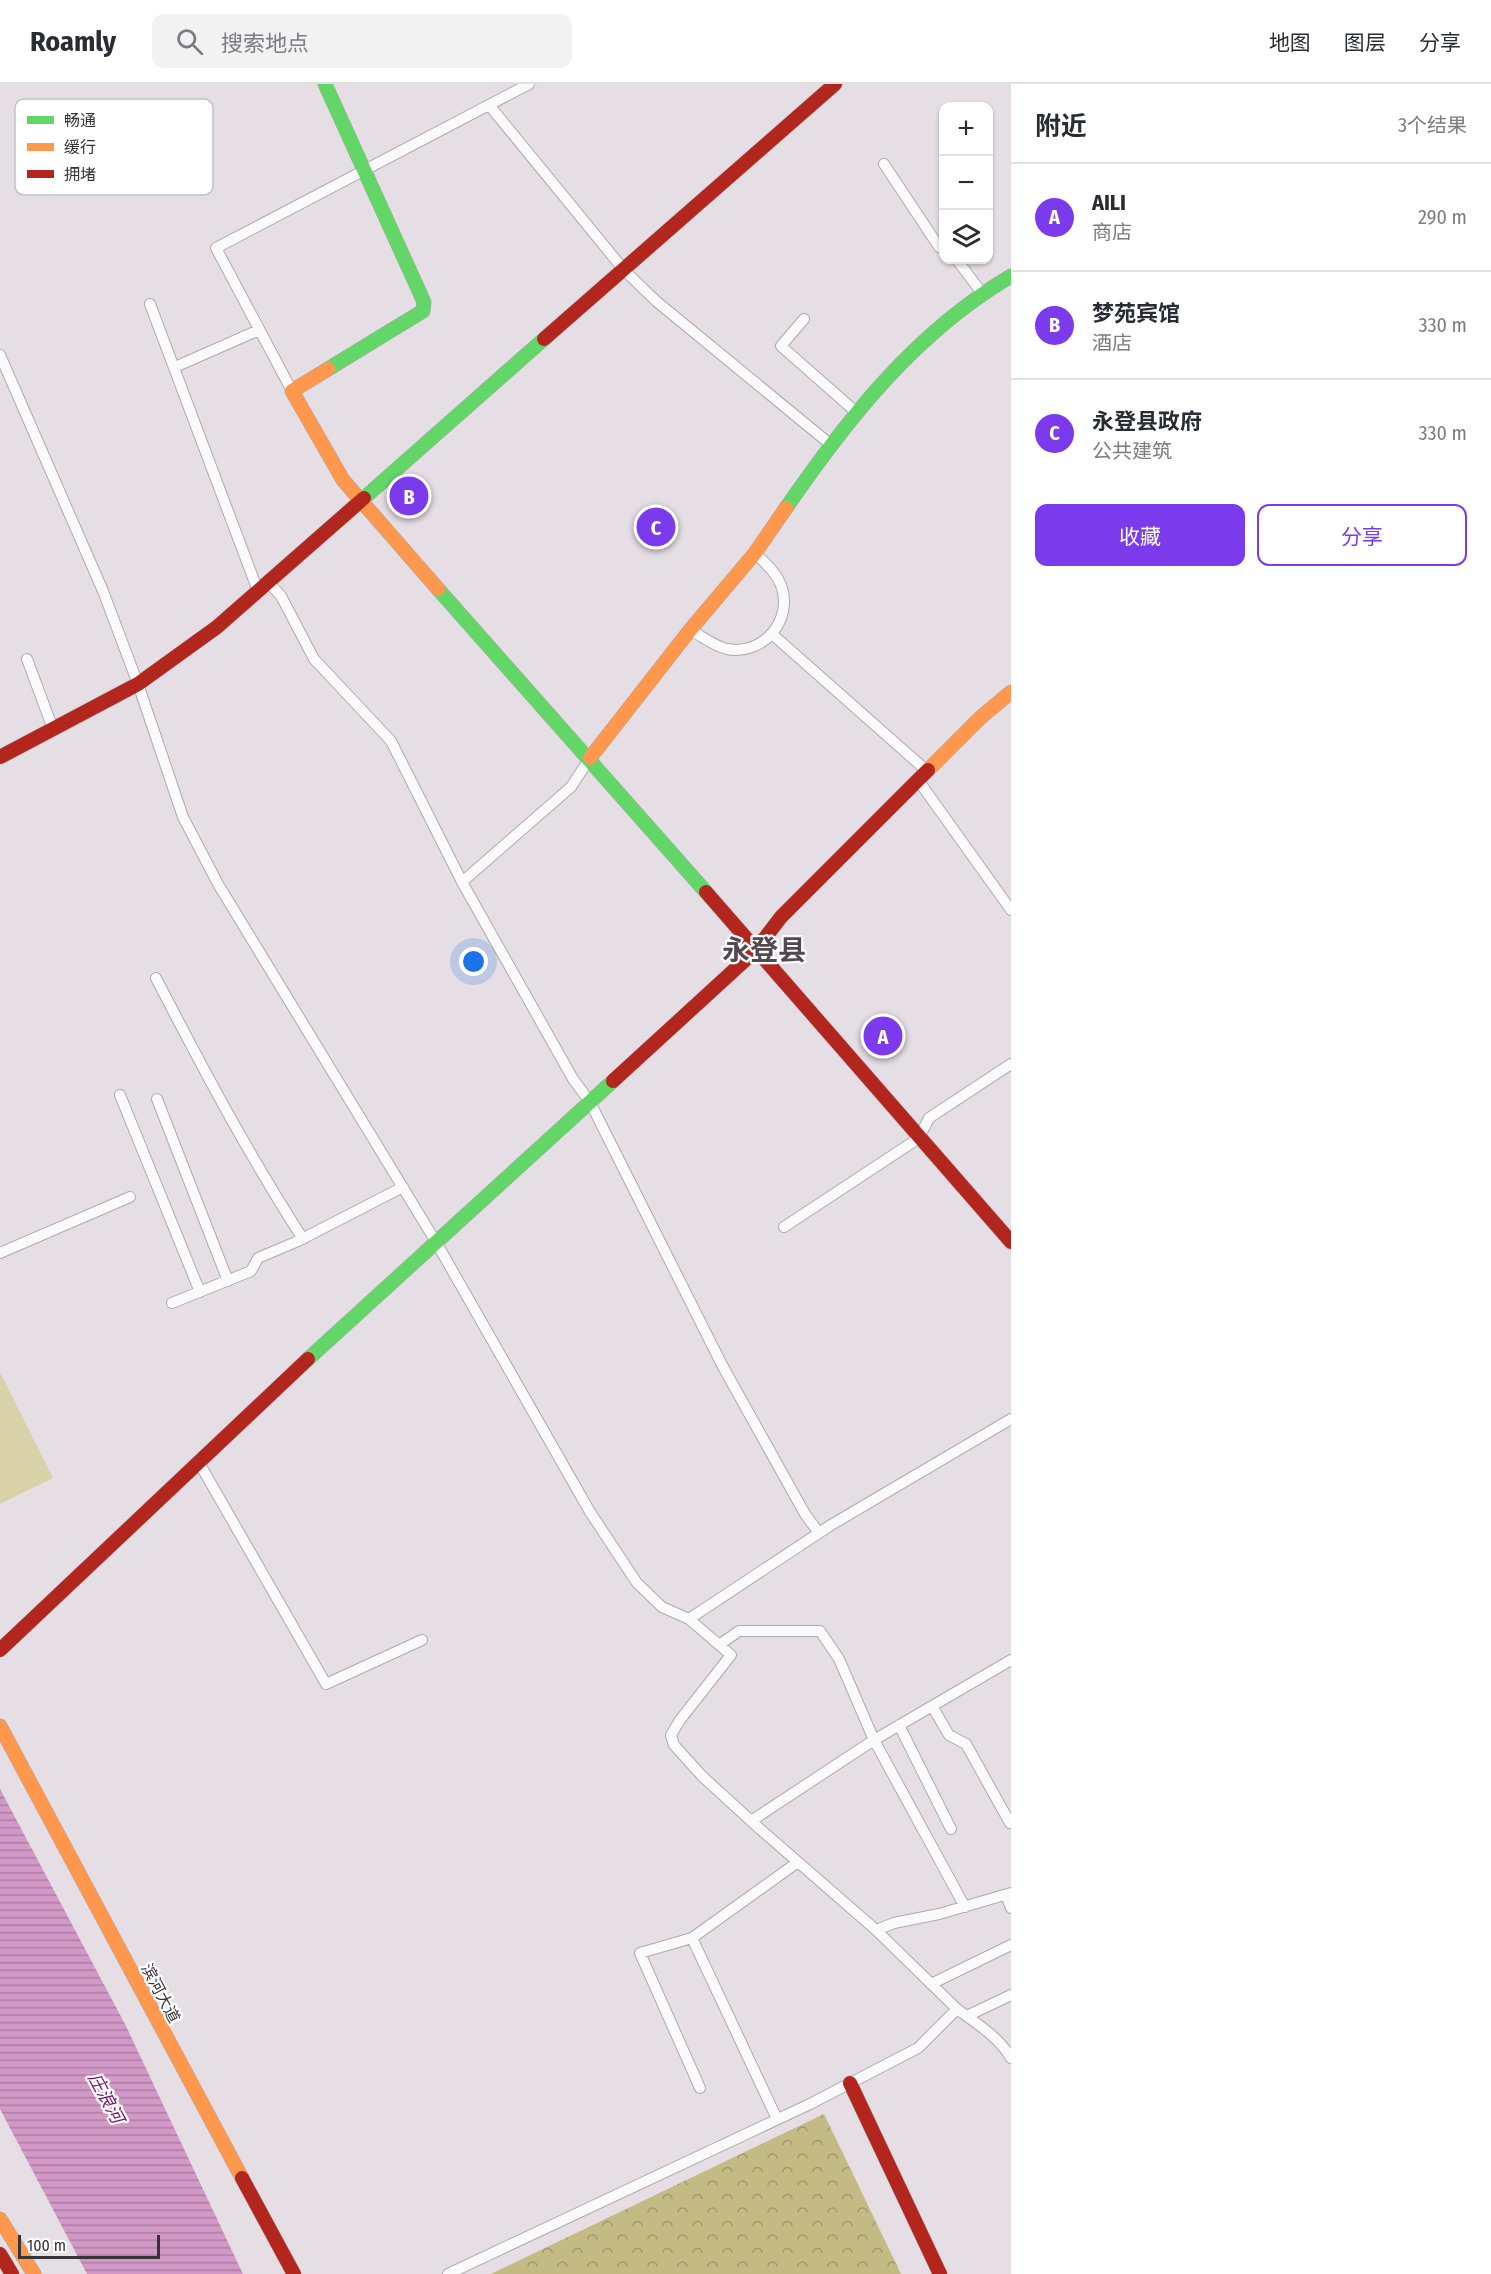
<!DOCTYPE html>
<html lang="zh">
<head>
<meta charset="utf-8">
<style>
	:root { --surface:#fff; --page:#f2f2f3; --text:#2b2b33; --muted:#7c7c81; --line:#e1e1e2; --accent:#7c3aed }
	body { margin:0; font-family:"Fira Sans Condensed","Noto Sans SC",sans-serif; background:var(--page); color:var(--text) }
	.controls { position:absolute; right:18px; top:18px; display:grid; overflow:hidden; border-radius:12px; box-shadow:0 2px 4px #0004 }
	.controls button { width:54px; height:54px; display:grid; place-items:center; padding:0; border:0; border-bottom:2px solid var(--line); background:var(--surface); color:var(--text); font:30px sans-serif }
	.scale { position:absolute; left:18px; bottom:15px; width:142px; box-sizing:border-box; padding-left:6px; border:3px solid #383337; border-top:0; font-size:16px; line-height:21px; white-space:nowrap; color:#383337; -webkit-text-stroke:4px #fff; paint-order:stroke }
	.you { position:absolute; left:474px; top:878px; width:21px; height:21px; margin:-15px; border:4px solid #fff; border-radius:50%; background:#1a73e8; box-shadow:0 0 0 9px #1a73e833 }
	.badge { display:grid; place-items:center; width:39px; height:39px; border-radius:50%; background:var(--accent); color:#fff; font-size:20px; font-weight:700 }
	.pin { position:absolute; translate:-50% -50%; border:3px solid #fff; box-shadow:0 2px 6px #0006 }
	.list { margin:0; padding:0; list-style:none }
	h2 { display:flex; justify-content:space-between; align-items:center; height:78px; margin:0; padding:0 24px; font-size:26px }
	h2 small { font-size:20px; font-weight:400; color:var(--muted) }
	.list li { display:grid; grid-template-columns:39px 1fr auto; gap:18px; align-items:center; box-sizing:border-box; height:108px; padding:0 24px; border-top:2px solid var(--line) }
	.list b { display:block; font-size:22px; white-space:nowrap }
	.list p { margin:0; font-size:20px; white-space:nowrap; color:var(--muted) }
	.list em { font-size:20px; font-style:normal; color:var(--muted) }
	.actions { display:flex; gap:12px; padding:18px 24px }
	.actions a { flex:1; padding:14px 0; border:2px solid var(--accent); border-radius:12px; text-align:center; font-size:21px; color:var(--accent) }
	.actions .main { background:var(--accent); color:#fff }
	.icon { flex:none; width:33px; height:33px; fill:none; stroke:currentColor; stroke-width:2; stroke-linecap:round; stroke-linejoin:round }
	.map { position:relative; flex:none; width:1011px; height:2190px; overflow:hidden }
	header { display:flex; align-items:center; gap:36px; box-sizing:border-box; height:84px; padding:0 30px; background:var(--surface); border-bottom:2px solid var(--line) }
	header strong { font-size:28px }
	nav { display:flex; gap:33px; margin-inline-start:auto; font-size:21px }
	.search { width:420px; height:54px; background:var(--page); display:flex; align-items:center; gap:15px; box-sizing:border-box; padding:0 21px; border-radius:12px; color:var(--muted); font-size:22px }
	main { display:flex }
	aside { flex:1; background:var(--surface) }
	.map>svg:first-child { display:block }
</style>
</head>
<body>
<header>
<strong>Roamly</strong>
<div class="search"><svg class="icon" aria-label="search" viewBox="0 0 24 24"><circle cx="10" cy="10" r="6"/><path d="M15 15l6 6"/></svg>搜索地点</div>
<nav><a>地图</a><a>图层</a><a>分享</a></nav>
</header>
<main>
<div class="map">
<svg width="1011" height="2190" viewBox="0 0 1011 2190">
	<defs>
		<pattern id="forest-crowns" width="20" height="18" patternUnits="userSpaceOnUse" patternTransform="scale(1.5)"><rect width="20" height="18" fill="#c3bb83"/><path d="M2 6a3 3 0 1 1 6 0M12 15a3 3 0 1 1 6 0" fill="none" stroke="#9f996c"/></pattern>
		<pattern id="water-rules" width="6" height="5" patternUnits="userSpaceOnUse" patternTransform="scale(1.5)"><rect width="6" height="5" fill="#d299c7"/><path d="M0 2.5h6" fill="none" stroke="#ab7da2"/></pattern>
	</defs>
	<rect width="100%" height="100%" fill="#e5dee4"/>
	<path fill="url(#forest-crowns)" d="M824,2030L901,2190H491Z"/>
	<path fill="#d9d2a9" d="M0,1288L53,1394L0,1420Z"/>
	<path fill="url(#water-rules)" d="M0,1705L126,1942L243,2190H87L0,2025Z"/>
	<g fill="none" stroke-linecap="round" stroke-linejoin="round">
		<g stroke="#afa9ae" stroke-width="12">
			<path id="street" d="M489,21L624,186L656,217L830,360
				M884,80L939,163L944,166
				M957,176L982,209
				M150,220L258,507
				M804,235L781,262L856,328
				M0,271L103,507L138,600L183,733L218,800L436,1158L590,1428L637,1499L662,1523L689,1535L731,1571L680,1636L671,1651L674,1661L702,1692L760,1745L876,1846L957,1925L918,1964L810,2020L448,2190
				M175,283L259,246
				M292,307L216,164L529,0
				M269,499L281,512L314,575L391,657L462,798L573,995L590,1018L722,1281L805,1430L819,1449
				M690,546C702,552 714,562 727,565C763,572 794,536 781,501C776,488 765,479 755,469
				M772,550L927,687
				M27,575L53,645
				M918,696L1011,826
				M462,798L571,703L590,674
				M156,894C202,983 248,1070 303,1155
				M120,1011L200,1208
				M157,1015L228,1197
				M784,1143L919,1054L929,1034L1011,980
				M0,1169L130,1113
				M172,1219L251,1187L258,1174L298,1157L403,1103
				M198,1377L326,1600L422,1556
				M689,1535L831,1441L1011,1335
				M719,1561L739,1547H820L839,1575L874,1656L965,1823
				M932,1622L949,1651L966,1660L1010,1739
				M899,1641L951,1745
				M751,1737L874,1656L1011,1576
				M1006,1811L1011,1824
				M876,1846L894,1839L939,1830L1011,1809
				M692,1854L777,2035
				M931,1900L1011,1861
				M957,1925C976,1939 1000,1954 1011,1974
				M967,1932L1011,1911
				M700,2004L640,1869L692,1854L798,1778"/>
		</g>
		<g stroke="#afa9ae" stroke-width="15">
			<path id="fast" d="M325,0L424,218L423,227L328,285
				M364,414L544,255
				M786,424C848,334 916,248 1011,192
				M438,505L706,808
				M308,1275L613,997"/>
		</g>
		<g stroke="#afa9ae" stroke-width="15">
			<path id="slow" d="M328,285L292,307L343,396L438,505
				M590,674L690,546L755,469L786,424
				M928,686L980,634L1011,608
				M0,1642L242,2094
				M0,2135L34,2190"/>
		</g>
		<g stroke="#afa9ae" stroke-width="15">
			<path id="jam" d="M544,255L835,0
				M0,673L138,600L217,543L364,414
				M706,808L1011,1158
				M613,997L755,867L781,833L928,686
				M0,1566L308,1275
				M850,1999L940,2190
				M242,2094L294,2190
				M0,2170L12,2190"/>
		</g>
		<use href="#street" stroke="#fbfafb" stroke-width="10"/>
		<use href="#fast" stroke="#63d668" stroke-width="14"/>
		<use href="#slow" stroke="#ff974d" stroke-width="14"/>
		<use href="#jam" stroke="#b3261e" stroke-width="14"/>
	</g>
	<g text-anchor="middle" stroke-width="4.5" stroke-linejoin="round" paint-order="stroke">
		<g font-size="16" fill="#383337" stroke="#fff">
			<text transform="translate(161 1909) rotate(62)" y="6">滨河大道</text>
		</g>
		<g font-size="18" font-style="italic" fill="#741567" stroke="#fff">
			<text transform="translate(106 2014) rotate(62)" y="6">庄浪河</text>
		</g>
		<g font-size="28" font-weight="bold" fill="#534850" stroke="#fff">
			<text x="764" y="876">永登县</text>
		</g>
	</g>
	<rect x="15" y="15" width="198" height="96" rx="9" fill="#fff" stroke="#c3c2c3" stroke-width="1.5"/>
	<rect x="27" y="32" width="27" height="8" fill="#63d668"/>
	<rect x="27" y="59" width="27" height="8" fill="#ff974d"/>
	<rect x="27" y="86" width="27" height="8" fill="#b3261e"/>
	<g font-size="16" fill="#383337">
		<text x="64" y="42">畅通</text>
		<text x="64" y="69">缓行</text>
		<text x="64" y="96">拥堵</text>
	</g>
</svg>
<div class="controls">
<button>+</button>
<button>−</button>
<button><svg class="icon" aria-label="layers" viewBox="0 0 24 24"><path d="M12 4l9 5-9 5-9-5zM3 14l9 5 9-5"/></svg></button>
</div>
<div class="scale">100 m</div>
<div class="you"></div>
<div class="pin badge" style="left:883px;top:952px">A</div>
<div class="pin badge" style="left:409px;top:412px">B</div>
<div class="pin badge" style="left:656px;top:443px">C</div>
</div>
<aside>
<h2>附近<small>3个结果</small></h2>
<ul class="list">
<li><span class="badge">A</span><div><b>AILI</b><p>商店</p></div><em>290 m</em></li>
<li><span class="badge">B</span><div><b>梦苑宾馆</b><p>酒店</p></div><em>330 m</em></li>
<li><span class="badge">C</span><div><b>永登县政府</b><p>公共建筑</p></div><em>330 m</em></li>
</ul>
<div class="actions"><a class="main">收藏</a><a>分享</a></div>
</aside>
</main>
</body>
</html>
